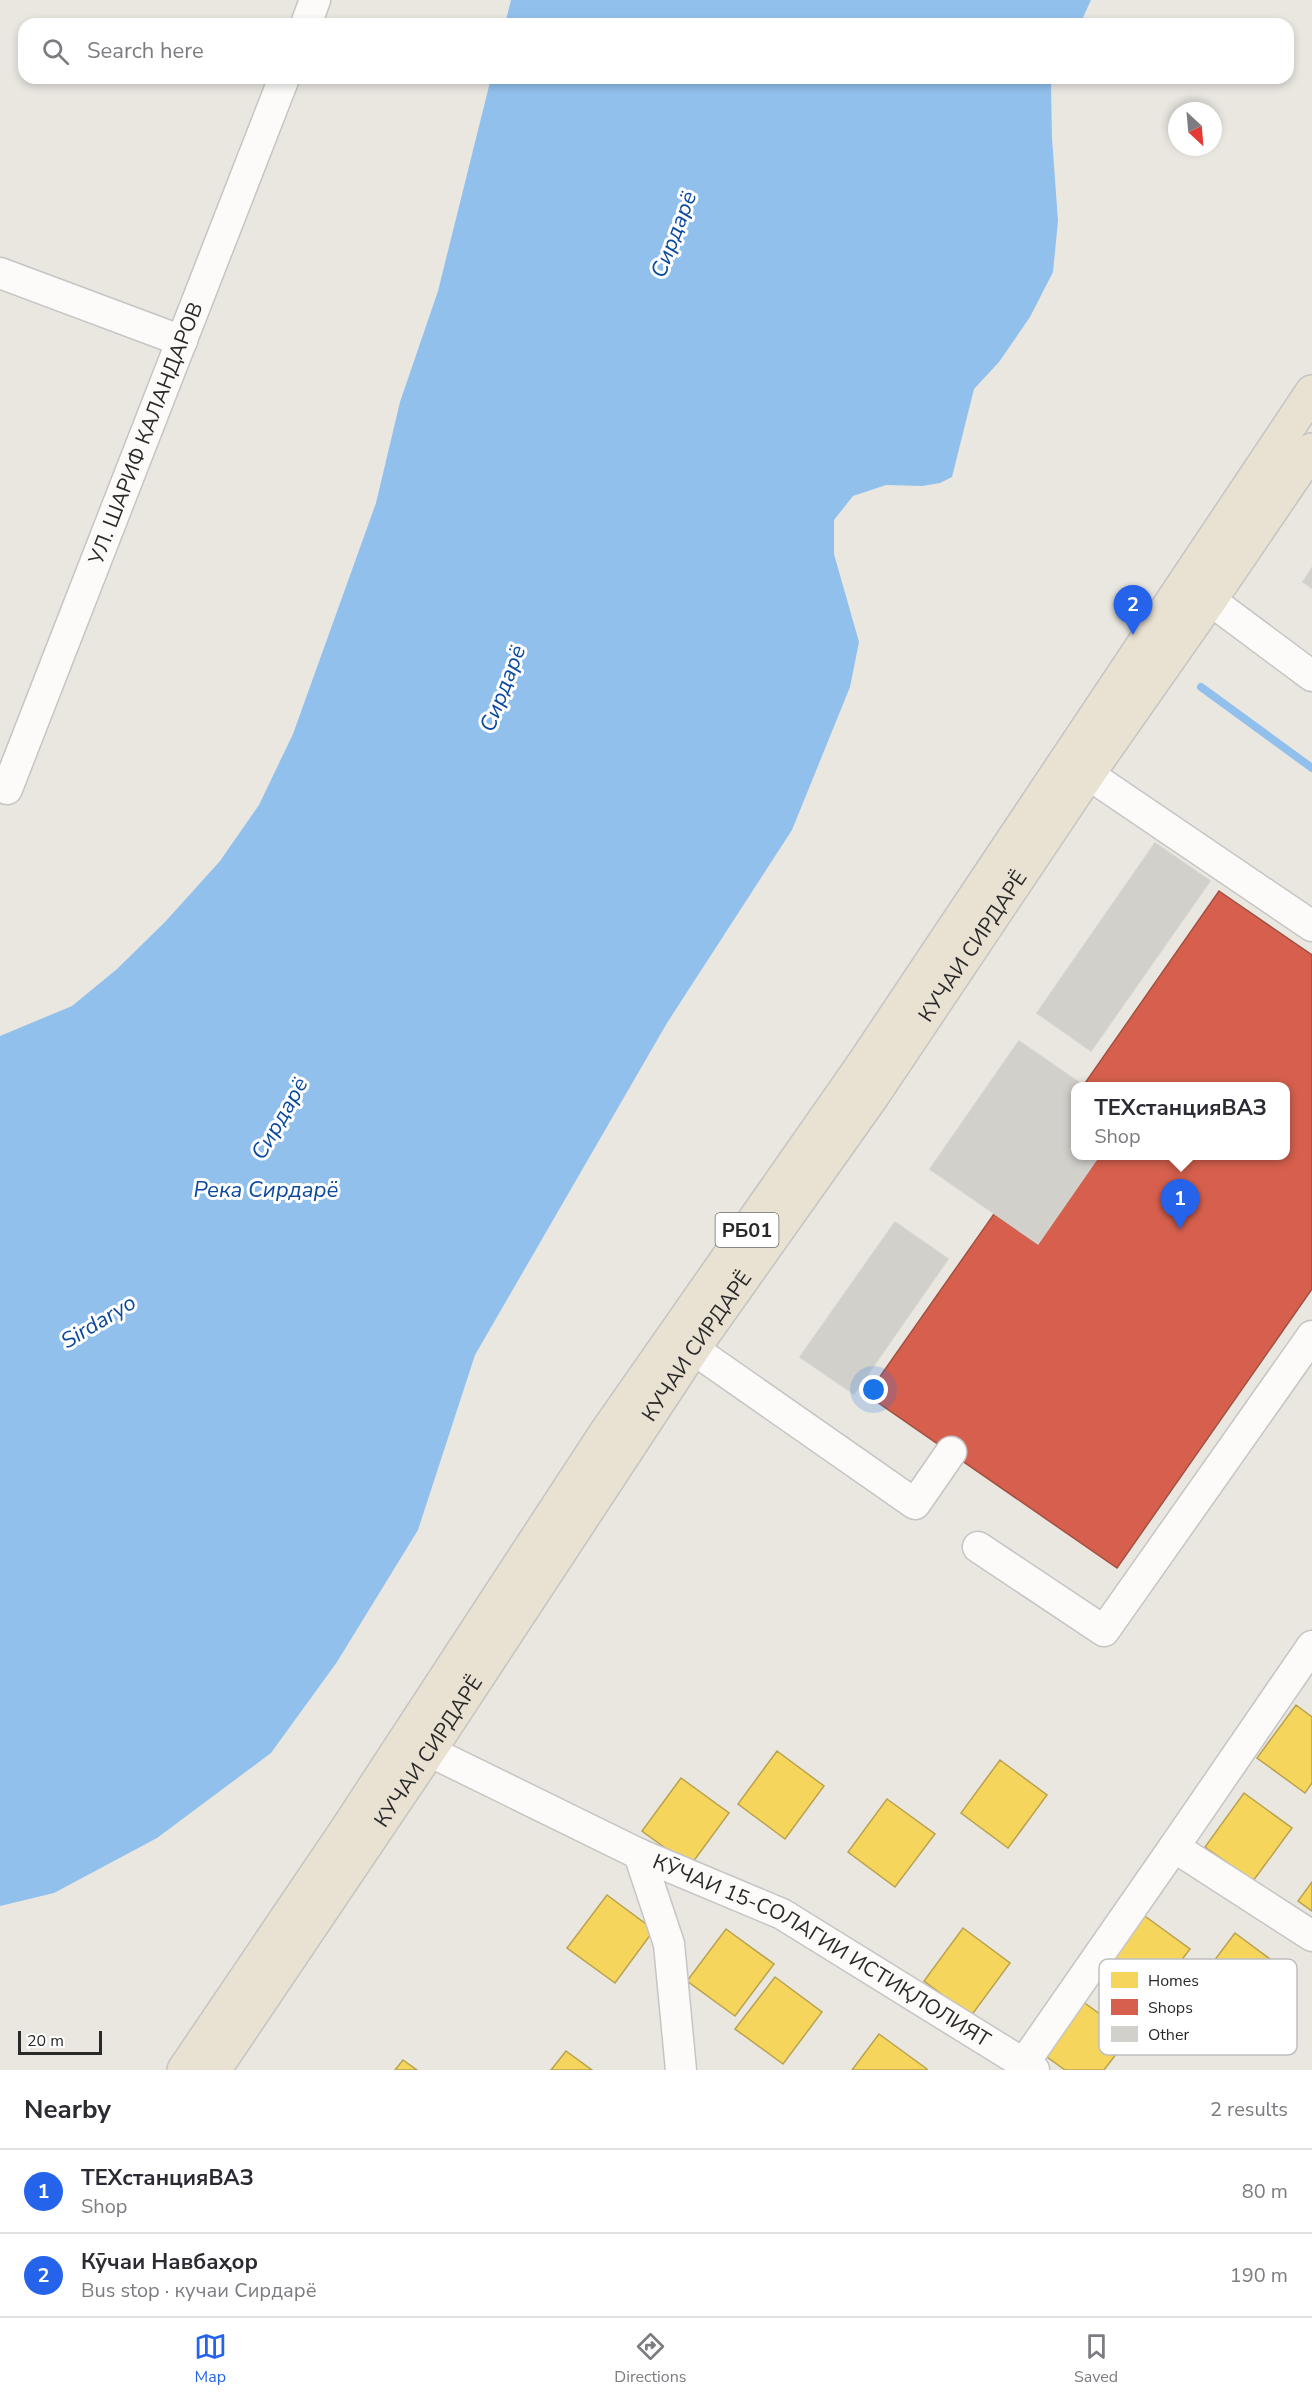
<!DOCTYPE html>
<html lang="en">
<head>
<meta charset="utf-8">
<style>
	:root { --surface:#fff; --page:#f7f7f7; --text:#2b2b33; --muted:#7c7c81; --line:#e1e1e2; --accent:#2563eb }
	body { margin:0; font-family:"Nunito Sans",sans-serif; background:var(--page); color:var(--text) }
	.compass { position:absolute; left:1168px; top:102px; width:54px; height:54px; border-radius:50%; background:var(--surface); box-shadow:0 3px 9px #0003; rotate:154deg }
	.scale { position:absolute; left:18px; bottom:15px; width:84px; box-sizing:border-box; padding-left:6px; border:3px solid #2a2a2a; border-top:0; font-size:16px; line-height:21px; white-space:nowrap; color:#2a2a2a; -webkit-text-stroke:4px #fff; paint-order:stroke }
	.you { position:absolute; left:874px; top:1390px; width:21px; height:21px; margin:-15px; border:4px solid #fff; border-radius:50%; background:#1a73e8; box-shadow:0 0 0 9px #1a73e833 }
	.badge { display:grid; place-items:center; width:39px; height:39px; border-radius:50%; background:var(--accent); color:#fff; font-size:20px; font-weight:700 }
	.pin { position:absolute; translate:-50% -50px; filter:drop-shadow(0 2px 3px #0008) }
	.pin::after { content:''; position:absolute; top:32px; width:21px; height:18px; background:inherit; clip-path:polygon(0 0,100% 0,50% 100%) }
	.popup { position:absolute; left:1071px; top:1082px; width:219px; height:78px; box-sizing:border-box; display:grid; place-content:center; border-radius:12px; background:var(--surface); filter:drop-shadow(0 2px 4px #0005); font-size:20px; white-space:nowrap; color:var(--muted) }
	.popup b { font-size:22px; color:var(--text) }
	.popup::after { content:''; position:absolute; left:50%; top:100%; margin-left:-12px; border:12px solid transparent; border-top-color:var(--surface) }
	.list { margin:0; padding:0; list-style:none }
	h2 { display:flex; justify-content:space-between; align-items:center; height:78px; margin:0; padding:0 24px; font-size:26px }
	h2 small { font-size:20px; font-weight:400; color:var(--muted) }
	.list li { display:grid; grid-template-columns:39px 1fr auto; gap:18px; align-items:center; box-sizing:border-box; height:84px; padding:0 24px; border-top:2px solid var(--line) }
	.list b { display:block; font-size:22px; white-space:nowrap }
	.list p { margin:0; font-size:20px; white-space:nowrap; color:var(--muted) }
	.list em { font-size:20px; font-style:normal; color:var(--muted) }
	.icon { flex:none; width:33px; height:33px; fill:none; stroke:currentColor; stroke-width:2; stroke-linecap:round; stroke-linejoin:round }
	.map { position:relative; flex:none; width:1312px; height:2070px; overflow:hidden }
	.search { position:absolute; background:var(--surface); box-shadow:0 3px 9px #0003; left:18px; right:18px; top:18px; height:66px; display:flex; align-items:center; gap:15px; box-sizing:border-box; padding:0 21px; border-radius:18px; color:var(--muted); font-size:22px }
	.sheet { height:246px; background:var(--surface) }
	nav { display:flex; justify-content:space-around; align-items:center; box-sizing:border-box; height:84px; border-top:2px solid var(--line); background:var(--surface); font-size:16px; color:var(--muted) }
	nav a { display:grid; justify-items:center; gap:3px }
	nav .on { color:var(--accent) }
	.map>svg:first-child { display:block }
</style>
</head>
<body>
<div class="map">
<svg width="1312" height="2070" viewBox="0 0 1312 2070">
	<rect width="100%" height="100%" fill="#e9e7e0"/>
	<path fill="#92c0ed" d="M511,0H1091L1080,24H505Z
		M491,78H1055L1051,85L1052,138L1058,221L1053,272L1030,317L999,362L974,389L952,477L940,483L922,486L886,485L853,496L834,520V554L859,642L850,687L792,830L667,1023L475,1355L418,1530L337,1662L271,1753L157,1838L54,1893L0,1906V1036L72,1006L117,969L165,922L220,861L259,805L293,734L376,503L400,402L438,291Z"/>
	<path fill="#f6d55c" stroke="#b9a24d" stroke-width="1.5" d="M1296,1705L1312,1717V1783L1305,1793L1257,1758Z
		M777,1751L824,1786L785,1839L738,1804Z
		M1000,1760L1047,1795L1008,1848L961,1813Z
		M681,1778L729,1813L690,1866L642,1831Z
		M1244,1793L1292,1828L1253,1881L1205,1847Z
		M887,1799L935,1834L895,1887L848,1852Z
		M1312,1882V1911L1298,1901Z
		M607,1895L654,1930L615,1983L567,1948Z
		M1142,1914L1190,1949L1150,2002L1103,1967Z
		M963,1928L1010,1963L971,2016L924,1981Z
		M726,1929L774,1964L735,2016L687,1981Z
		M1235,1933L1282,1968L1243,2021L1195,1986Z
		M775,1977L822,2012L783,2064L735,2029Z
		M1082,2001L1130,2036L1104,2070H1065L1043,2054Z
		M879,2034L927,2069L926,2070H852Z
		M566,2051L592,2070H551Z
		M403,2060L417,2070H395Z"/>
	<path fill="#d6604d" stroke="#a25042" stroke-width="1.5" d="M1219,891L1312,955V1289L1117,1568L867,1395L994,1214L1038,1244L1099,1156H1285V1086H1083Z"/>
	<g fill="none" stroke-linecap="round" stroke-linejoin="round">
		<path stroke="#92c0ed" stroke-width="8" d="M1201,687L1312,768"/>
	</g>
	<path fill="#d2d0cb" stroke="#d4d2cc" stroke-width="1.5" d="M1312,568V588L1303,582Z
		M1155,843L1210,881L1091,1051L1037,1013Z
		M1019,1041L1084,1086H1075V1156H1099L1038,1244L930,1169Z
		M895,1222L948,1259L854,1394L800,1357Z"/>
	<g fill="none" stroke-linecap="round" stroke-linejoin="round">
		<g stroke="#c6c5c5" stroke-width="33">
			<g id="minor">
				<path d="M306,24L315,0"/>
				<path d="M0,273L182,341"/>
				<path d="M1190,588L1210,600L1312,676"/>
				<path d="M1088,774L1312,926"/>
				<path id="s1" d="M0,785L7,789L284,78"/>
				<path d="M693,1349L915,1504L951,1452"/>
				<path d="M978,1547L1104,1631L1312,1336"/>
				<path d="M1312,1646L1174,1847L1312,1936"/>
				<path id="s2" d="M429,1751L639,1854L782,1914L1034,2070"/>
				<path d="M639,1854L669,1944L681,2070"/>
				<path d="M1024,2063L1174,1847"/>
			</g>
		</g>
		<g stroke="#c4c4c1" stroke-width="36">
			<g id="highway">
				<path d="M184,2070L347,1829L605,1434L864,1063L1312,392"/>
				<path id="s3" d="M214,2070L429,1751L693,1349L873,1095L1088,774L1210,600L1312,450"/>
			</g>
		</g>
		<use href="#minor" stroke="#fcfbfa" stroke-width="30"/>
		<use href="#highway" stroke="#e9e2d3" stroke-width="33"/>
	</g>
	<g text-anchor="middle" stroke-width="6" stroke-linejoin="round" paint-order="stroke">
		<rect fill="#fff" stroke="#6a6a6a" stroke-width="1.5" x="715.5" y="1213" width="63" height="34" rx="4.5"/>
		<g font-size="20" font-weight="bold" fill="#2a2a2a">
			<text x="747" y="1237">РБ01</text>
		</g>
		<g font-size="21" fill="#2a2a2a" stroke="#fff">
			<text dy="7" stroke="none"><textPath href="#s1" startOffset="390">УЛ. ШАРИФ КАЛАНДАРОВ</textPath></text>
			<text dy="7" stroke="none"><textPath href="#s3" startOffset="1356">КУЧАИ СИРДАРЁ</textPath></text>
			<text dy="7" stroke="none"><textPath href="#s3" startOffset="870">КУЧАИ СИРДАРЁ</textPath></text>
			<text dy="7" stroke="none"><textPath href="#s3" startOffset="384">КУЧАИ СИРДАРЁ</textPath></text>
			<text dy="7" stroke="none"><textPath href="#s2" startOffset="441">КӮЧАИ 15-СОЛАГИИ ИСТИҚЛОЛИЯТ</textPath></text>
		</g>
		<g font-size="22" font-style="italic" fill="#0a499f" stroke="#fff">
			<text transform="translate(673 234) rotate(-69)" y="8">Сирдарё</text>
			<text transform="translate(502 688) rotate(-69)" y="8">Сирдарё</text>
			<text transform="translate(279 1118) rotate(-60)" y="8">Сирдарё</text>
			<text x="266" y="1197">Река Сирдарё</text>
			<text transform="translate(98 1321) rotate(-31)" y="8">Sirdaryo</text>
		</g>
	</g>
	<rect x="1099" y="1959" width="198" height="96" rx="9" fill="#fff" stroke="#bfbfbf" stroke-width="1.5"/>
	<rect x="1111" y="1972" width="27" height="16" fill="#f6d55c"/>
	<rect x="1111" y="1999" width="27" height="16" fill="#d6604d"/>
	<rect x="1111" y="2026" width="27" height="16" fill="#d2d0cb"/>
	<g font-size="16" fill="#2a2a2a">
		<text x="1148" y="1986">Homes</text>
		<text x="1148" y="2013">Shops</text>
		<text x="1148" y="2040">Other</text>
	</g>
</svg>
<svg class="compass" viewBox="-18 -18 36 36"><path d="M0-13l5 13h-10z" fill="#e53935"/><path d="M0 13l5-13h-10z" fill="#7c7c81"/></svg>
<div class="scale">20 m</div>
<div class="you"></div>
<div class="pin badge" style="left:1180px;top:1229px">1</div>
<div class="popup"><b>ТЕХстанцияВАЗ</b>Shop</div>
<div class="pin badge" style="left:1133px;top:635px">2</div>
<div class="search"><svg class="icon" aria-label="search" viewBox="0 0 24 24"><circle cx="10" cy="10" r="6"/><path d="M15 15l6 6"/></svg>Search here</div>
</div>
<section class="sheet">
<h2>Nearby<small>2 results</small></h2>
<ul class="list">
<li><span class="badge">1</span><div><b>ТЕХстанцияВАЗ</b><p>Shop</p></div><em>80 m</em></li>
<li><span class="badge">2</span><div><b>Кӯчаи Навбаҳор</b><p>Bus stop · кучаи Сирдарё</p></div><em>190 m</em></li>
</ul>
</section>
<nav>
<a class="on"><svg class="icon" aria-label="map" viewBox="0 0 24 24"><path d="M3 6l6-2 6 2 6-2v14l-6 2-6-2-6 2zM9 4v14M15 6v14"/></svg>Map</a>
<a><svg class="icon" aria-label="directions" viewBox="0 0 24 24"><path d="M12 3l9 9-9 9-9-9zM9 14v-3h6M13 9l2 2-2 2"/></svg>Directions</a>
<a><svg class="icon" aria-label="saved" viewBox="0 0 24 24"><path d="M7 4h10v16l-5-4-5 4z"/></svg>Saved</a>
</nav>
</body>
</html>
